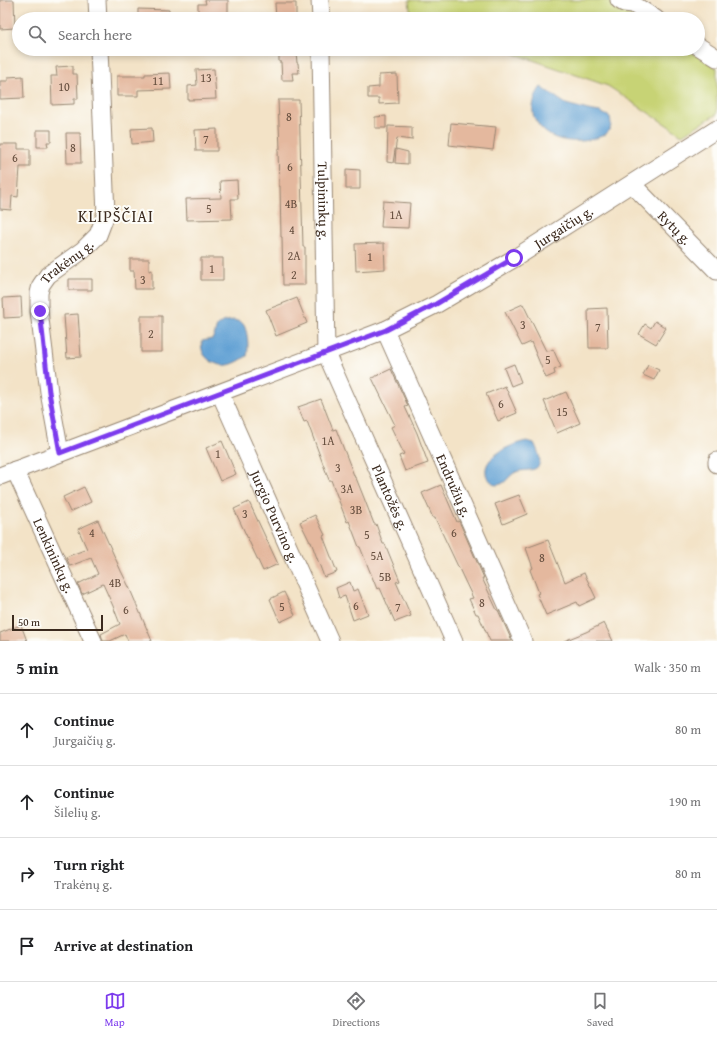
<!DOCTYPE html>
<html lang="en">
<head>
<meta charset="utf-8">
<style>
	:root { --surface:#fff; --page:#f6f6f6; --text:#202124; --muted:#757577; --line:#e0e0e0; --accent:#7c3aed }
	body { margin:0; font-family:"Gentium Book Plus",serif; background:var(--page); color:var(--text) }
	.scale { position:absolute; left:12px; bottom:10px; width:91px; box-sizing:border-box; padding-left:4px; border:2px solid #3b2a1e; border-top:0; font-size:11px; line-height:14px; white-space:nowrap; color:#3b2a1e; -webkit-text-stroke:3px #fdfcf7; paint-order:stroke }
	.stop { position:absolute; width:12px; height:12px; margin:-9px; border:3px solid #7c3aed; border-radius:50%; background:#fff }
	.stop.end { background:#7c3aed; border-color:#fff; box-shadow:0 1px 4px #0008 }
	.list { margin:0; padding:0; list-style:none }
	h2 { display:flex; justify-content:space-between; align-items:center; height:52px; margin:0; padding:0 16px; font-size:17px }
	h2 small { font-size:13px; font-weight:400; color:var(--muted) }
	.list li { display:grid; grid-template-columns:26px 1fr auto; gap:12px; align-items:center; box-sizing:border-box; height:72px; padding:0 16px; border-top:1px solid var(--line) }
	.list b { display:block; font-size:15px; white-space:nowrap }
	.list p { margin:0; font-size:13px; white-space:nowrap; color:var(--muted) }
	.list em { font-size:13px; font-style:normal; color:var(--muted) }
	.icon { flex:none; width:22px; height:22px; fill:none; stroke:currentColor; stroke-width:2; stroke-linecap:round; stroke-linejoin:round }
	.map { position:relative; flex:none; width:717px; height:641px; overflow:hidden }
	.search { position:absolute; background:var(--surface); box-shadow:0 2px 6px #0003; left:12px; right:12px; top:12px; height:44px; display:flex; align-items:center; gap:10px; box-sizing:border-box; padding:0 14px; border-radius:22px; color:var(--muted); font-size:15px }
	.sheet { height:340px; background:var(--surface) }
	nav { display:flex; justify-content:space-around; align-items:center; box-sizing:border-box; height:56px; border-top:1px solid var(--line); background:var(--surface); font-size:11px; color:var(--muted) }
	nav a { display:grid; justify-items:center; gap:2px }
	nav .on { color:var(--accent) }
	.map>svg:first-child { display:block }
</style>
</head>
<body>
<div class="map">
<svg width="717" height="641" viewBox="0 0 717 641">
	<rect width="100%" height="100%" fill="#fdfcf7"/>
	<filter id="ink" filterUnits="userSpaceOnUse"><feTurbulence type="fractalNoise" baseFrequency=".025" numOctaves="2"/><feDisplacementMap in="SourceGraphic" scale="8" xChannelSelector="R" yChannelSelector="G"/><feConvolveMatrix kernelMatrix="1 2 1 2 8 2 1 2 1" color-interpolation-filters="sRGB"/></filter>
	<filter id="wash" filterUnits="userSpaceOnUse"><feTurbulence type="fractalNoise" baseFrequency=".012" numOctaves="4" result="noise"/><feDisplacementMap in="SourceGraphic" scale="16" xChannelSelector="R" yChannelSelector="G"/><feGaussianBlur stdDeviation="0.9" result="paint"/><feColorMatrix in="noise" values="0 0 0 0 0 0 0 0 0 0 0 0 0 0 0 0 0 1.4 0 .05"/><feComposite in="paint" operator="in"/></filter>
	<g filter="url(#wash)">
		<rect width="100%" height="100%" fill="#f3e3c7"/>
		<path fill="#c7d375" stroke="#817e4a" d="M409,0H611L637,19H411Z
			M501,49H686L717,68V114L682,135L608,86Z"/>
		<path fill="#62a1d4" stroke="#4e6679" d="M541,87L566,104L588,110L600,112L610,117C611,122 612,128 608,132C606,135 601,136 597,138C578,144 550,143 538,124C534,118 532,114 533,107C534,99 536,93 541,87Z
			M234,320C236,321 239,321 241,322C248,326 249,348 247,356C242,359 238,362 232,364C218,369 198,358 202,341L212,339C215,335 215,333 216,329C218,321 228,321 234,320Z
			M527,441L534,443C539,453 546,469 529,470C524,471 520,470 516,472C507,476 507,485 495,485C491,481 486,478 486,473C483,456 514,443 527,441Z"/>
		<g id="blocks">
			<path fill="#e4b89e" d="M0,0H14L15,28L0,29Z
				M205,0H228V14L221,15L222,19H198V4H206Z
				M275,3H296V19H276Z
				M138,9L169,10V19H138Z
				M296,52L297,63H298L299,73H292L293,80H282L281,62H279V53Z
				M73,66V74H77L78,99H74V104L52,105L51,76H57L56,67Z
				M214,69L216,99L188,100V86L197,85L196,70Z
				M170,73L171,89L138,90V96H117V76H145V74Z
				M397,74L398,103L379,104V98H368V88L379,87V75Z
				M23,76L24,98L0,99V81H8V77Z
				M278,100H299L303,247H305V285H283L282,237H281L280,186H279L278,149H280Z
				M386,116V128H375V117Z
				M451,123L496,127L493,150L449,145Z
				M388,126L412,127V140L397,138L393,163L387,162Z
				M152,128L153,142L132,144L131,129Z
				M217,129V151H196L195,130Z
				M37,130H51V142H47L48,147H37Z
				M66,133H80L81,163H67Z
				M0,144H18V149H30V167H20L18,197L12,196L11,210L0,209Z
				M396,149L408,152V164L395,163Z
				M346,169L360,170V189H346Z
				M237,180L238,199H231L232,219L187,220L186,199L221,198L220,181Z
				M383,201L410,203L408,228L381,227Z
				M384,243L385,269L356,271L355,244Z
				M201,258H223V280H201Z
				M130,259H149V271L152,270V289H135L134,271H130Z
				M69,279H92V290H69Z
				M21,297L22,317L4,318L3,298Z
				M297,298L307,323L276,336L266,310Z
				M523,304L545,349L547,352L553,349L561,367L554,370L555,374L546,378L531,342L522,346L505,312Z
				M607,308L608,348H589L588,309Z
				M78,314L81,357L67,358L64,315Z
				M141,316H162V352H141Z
				M655,321L666,328L656,344L639,334L645,324L651,328Z
				M514,364L521,382L511,386L504,368Z
				M648,365L659,370L654,380L643,375Z
				M391,369L408,406L405,407L417,433L428,463L405,471L399,456L404,454L391,427L395,425L372,378Z
				M505,386L517,413L498,421L486,394Z
				M566,392L580,423L557,433L544,401Z
				M321,399L333,430L336,429L355,478H356L364,498L374,524H376L383,544H385L400,581L396,582L411,616L395,622L380,588L377,589L360,547H359L349,521L347,522L331,480H329L307,421L304,422L298,407Z
				M222,441L236,474L220,481L206,448Z
				M441,485L457,522L459,521L484,578H482L497,610H498L512,641H490L478,614H476L469,599L473,598L435,518H433L422,493Z
				M84,487L91,502L70,512L63,497Z
				M519,495L527,514L503,524L495,504Z
				M249,502L278,564L263,571L234,509Z
				M315,515L325,535L323,536L337,572L324,577L311,542H310L300,522Z
				M98,520L121,571L129,587L152,641H128L125,634L110,641H103L101,634L120,624L113,606L103,584L82,594L78,584L98,574L91,558L70,566L66,557L87,549L78,529Z
				M548,540L565,582L584,573L596,598L579,606L577,602L546,615L537,594L539,593L530,570L533,568L526,548Z
				M350,582L353,591L358,589L368,614L353,620L345,596L339,598L336,588Z
				M284,592L295,615L280,622L270,599Z
				M604,623L613,641H564L586,632Z
				M21,625L27,641H0V633Z"/>
		</g>
	</g>
	<g filter="url(#ink)">
		<use href="#blocks" fill-opacity="0" stroke="#978672" stroke-width="1"/>
		<g fill="none" stroke-linecap="round" stroke-linejoin="round">
			<g stroke="#978672" stroke-width="19">
				<g id="minor">
					<path d="M97,0L98,19"/>
					<path d="M320,0L321,19"/>
					<path d="M619,0L624,3L633,4L656,19"/>
					<path d="M698,46L717,58"/>
					<path id="s1" d="M321,49L326,353L454,641"/>
					<path id="s2" d="M632,184L717,271"/>
					<path id="s3" d="M385,330L523,641"/>
					<path id="s4" d="M220,393L330,641"/>
					<path id="s5" d="M60,453L49,392L39,311V293L41,285L48,275L83,250L98,235L106,214L99,49"/>
					<path d="M717,461V464"/>
					<path id="s6" d="M15,470L93,641"/>
					<path id="s7" d="M0,476L385,330L437,304L515,258L717,129"/>
				</g>
			</g>
			<use href="#minor" stroke="#fff" stroke-width="17"/>
		</g>
	</g>
	<g fill="none" stroke-linecap="round" stroke-linejoin="round" filter="url(#ink)">
		<path stroke="#7c3aed" stroke-width="5" d="M40,311L49,392L60,453L386,330L436,304L514,258"/>
	</g>
	<g text-anchor="middle" stroke-width="4" stroke-linejoin="round" paint-order="stroke">
		<g font-size="12" fill="#654e3e">
			<text x="206" y="82">13</text>
			<text x="158" y="85">11</text>
			<text x="64" y="91">10</text>
			<text x="289" y="121">8</text>
			<text x="206" y="144">7</text>
			<text x="73" y="152">8</text>
			<text x="15" y="162">6</text>
			<text x="290" y="171">6</text>
			<text x="291" y="208">4B</text>
			<text x="209" y="213">5</text>
			<text x="396" y="219">1A</text>
			<text x="292" y="234">4</text>
			<text x="294" y="260">2A</text>
			<text x="370" y="261">1</text>
			<text x="212" y="273">1</text>
			<text x="294" y="279">2</text>
			<text x="143" y="284">3</text>
			<text x="523" y="329">3</text>
			<text x="598" y="332">7</text>
			<text x="151" y="338">2</text>
			<text x="548" y="364">5</text>
			<text x="501" y="408">6</text>
			<text x="562" y="416">15</text>
			<text x="328" y="445">1A</text>
			<text x="218" y="458">1</text>
			<text x="338" y="472">3</text>
			<text x="347" y="493">3A</text>
			<text x="356" y="514">3B</text>
			<text x="245" y="518">3</text>
			<text x="92" y="537">4</text>
			<text x="454" y="537">6</text>
			<text x="367" y="539">5</text>
			<text x="377" y="560">5A</text>
			<text x="542" y="562">8</text>
			<text x="385" y="581">5B</text>
			<text x="115" y="587">4B</text>
			<text x="482" y="607">8</text>
			<text x="356" y="610">6</text>
			<text x="282" y="611">5</text>
			<text x="398" y="612">7</text>
			<text x="126" y="614">6</text>
		</g>
		<g font-size="14" fill="#3b2a1e" stroke="#fdfcf7">
			<text dy="5" stroke="none"><textPath href="#s1" startOffset="152">Tulpininkų g.</textPath></text>
			<text dy="5" stroke="none"><textPath href="#s7" startOffset="618">Jurgaičių g.</textPath></text>
			<text dy="5" stroke="none"><textPath href="#s2" startOffset="61">Rytų g.</textPath></text>
			<text dy="5" stroke="none"><textPath href="#s5" startOffset="205">Trakėnų g.</textPath></text>
			<text dy="5" stroke="none"><textPath href="#s3" startOffset="170">Endružių g.</textPath></text>
			<text dy="5" stroke="none"><textPath href="#s1" startOffset="462">Plantožės g.</textPath></text>
			<text dy="5" stroke="none"><textPath href="#s4" startOffset="135">Jurgio Purvino g.</textPath></text>
			<text dy="5" stroke="none"><textPath href="#s6" startOffset="94">Lenkininkų g.</textPath></text>
		</g>
		<g font-size="16" letter-spacing="1" fill="#3b2a1e" stroke="#fdfcf7">
			<text x="116" y="222">KLIPŠČIAI</text>
		</g>
	</g>
</svg>
<div class="scale">50 m</div>
<div class="stop" style="left:514px;top:258px"></div>
<div class="stop end" style="left:40px;top:311px"></div>
<div class="search"><svg class="icon" aria-label="search" viewBox="0 0 24 24"><circle cx="10" cy="10" r="6"/><path d="M15 15l6 6"/></svg>Search here</div>
</div>
<section class="sheet">
<h2>5 min<small>Walk · 350 m</small></h2>
<ul class="list">
<li><svg class="icon" aria-label="ahead" viewBox="0 0 24 24"><path d="M12 20V5M6 11l6-6 6 6"/></svg><div><b>Continue</b><p>Jurgaičių g.</p></div><em>80 m</em></li>
<li><svg class="icon" aria-label="ahead" viewBox="0 0 24 24"><path d="M12 20V5M6 11l6-6 6 6"/></svg><div><b>Continue</b><p>Šilelių g.</p></div><em>190 m</em></li>
<li><svg class="icon" aria-label="right" viewBox="0 0 24 24"><path d="M7 20v-9h11M14 6l5 5-5 5"/></svg><div><b>Turn right</b><p>Trakėnų g.</p></div><em>80 m</em></li>
<li><svg class="icon" aria-label="arrive" viewBox="0 0 24 24"><path d="M6 21V4h12l-3 4 3 4H6"/></svg><div><b>Arrive at destination</b></div></li>
</ul>
</section>
<nav>
<a class="on"><svg class="icon" aria-label="map" viewBox="0 0 24 24"><path d="M3 6l6-2 6 2 6-2v14l-6 2-6-2-6 2zM9 4v14M15 6v14"/></svg>Map</a>
<a><svg class="icon" aria-label="directions" viewBox="0 0 24 24"><path d="M12 3l9 9-9 9-9-9zM9 14v-3h6M13 9l2 2-2 2"/></svg>Directions</a>
<a><svg class="icon" aria-label="saved" viewBox="0 0 24 24"><path d="M7 4h10v16l-5-4-5 4z"/></svg>Saved</a>
</nav>
</body>
</html>
